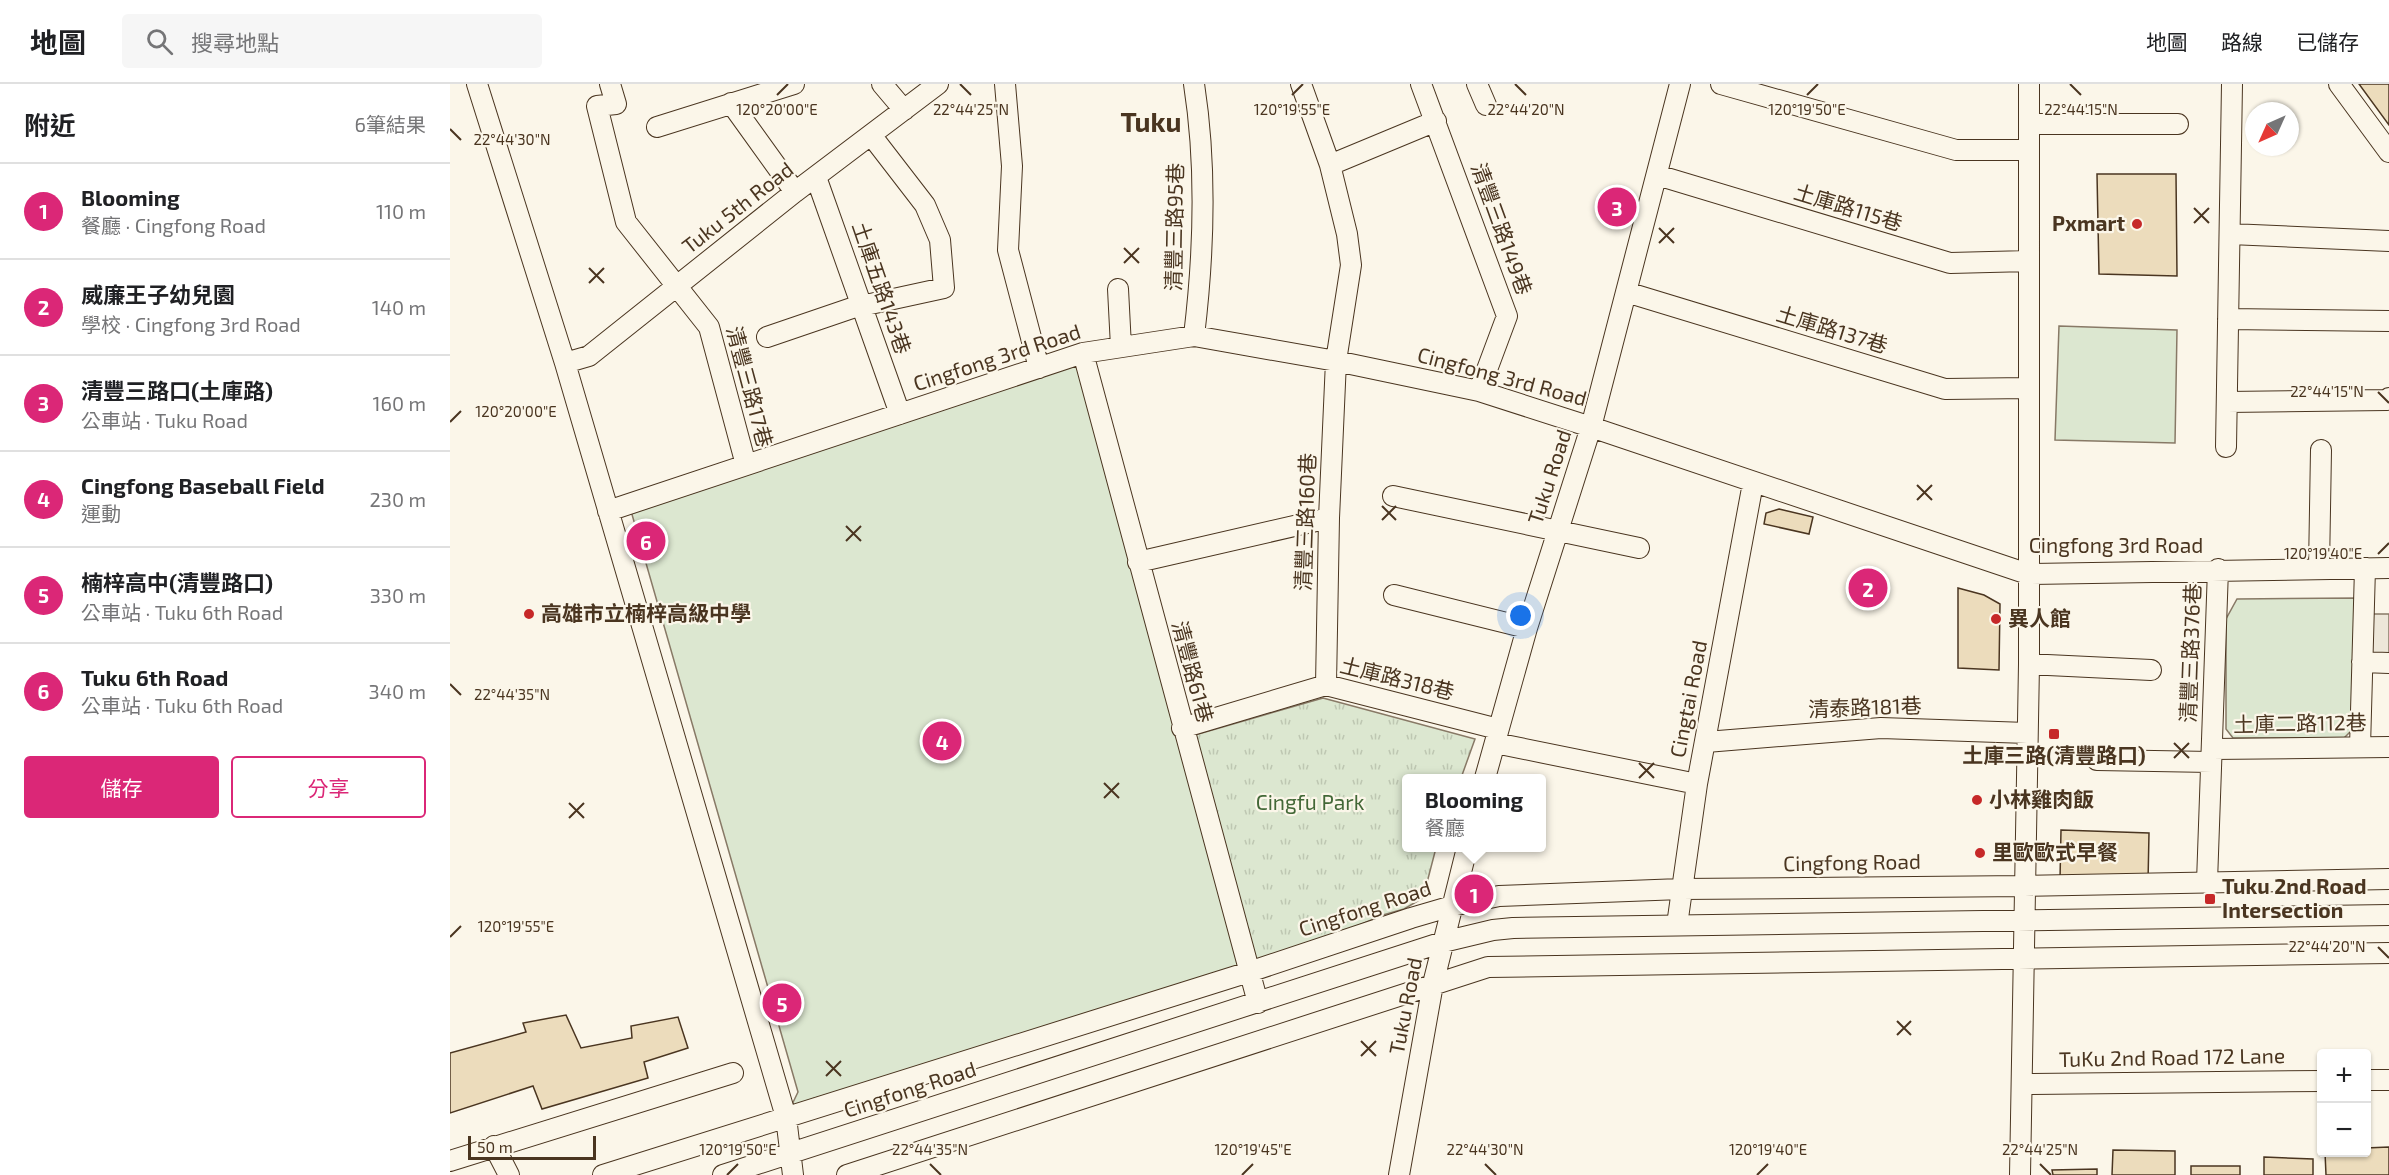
<!DOCTYPE html>
<html lang="zh-TW">
<head>
<meta charset="utf-8">
<style>
	:root { --surface:#fff; --page:#f6f6f6; --text:#202124; --muted:#757577; --line:#e0e0e0; --accent:#db2777 }
	body { margin:0; font-family:"Exo 2","Noto Sans TC",sans-serif; background:var(--page); color:var(--text) }
	.controls { position:absolute; right:18px; bottom:18px; display:grid; overflow:hidden; border-radius:6px; box-shadow:0 2px 4px #0004 }
	.controls button { width:54px; height:54px; display:grid; place-items:center; padding:0; border:0; border-bottom:2px solid var(--line); background:var(--surface); color:var(--text); font:30px sans-serif }
	.compass { position:absolute; left:1795px; top:18px; width:54px; height:54px; border-radius:50%; background:var(--surface); box-shadow:0 2px 4px #0004; rotate:225deg }
	.scale { position:absolute; left:18px; bottom:15px; width:128px; box-sizing:border-box; padding-left:6px; border:3px solid #4a3520; border-top:0; font-size:16px; line-height:21px; white-space:nowrap; color:#4a3520; -webkit-text-stroke:4px #fbf6e9; paint-order:stroke }
	.you { position:absolute; left:1071px; top:532px; width:21px; height:21px; margin:-15px; border:4px solid #fff; border-radius:50%; background:#1a73e8; box-shadow:0 0 0 9px #1a73e833 }
	.badge { display:grid; place-items:center; width:39px; height:39px; border-radius:50%; background:var(--accent); color:#fff; font-size:20px; font-weight:700 }
	.pin { position:absolute; translate:-50% -50%; border:3px solid #fff; box-shadow:0 2px 6px #0006 }
	.popup { position:absolute; left:952px; top:690px; width:144px; height:78px; box-sizing:border-box; display:grid; place-content:center; border-radius:6px; background:var(--surface); filter:drop-shadow(0 2px 4px #0005); font-size:20px; white-space:nowrap; color:var(--muted) }
	.popup b { font-size:22px; color:var(--text) }
	.popup::after { content:''; position:absolute; left:50%; top:100%; margin-left:-12px; border:12px solid transparent; border-top-color:var(--surface) }
	.list { margin:0; padding:0; list-style:none }
	h2 { display:flex; justify-content:space-between; align-items:center; height:78px; margin:0; padding:0 24px; font-size:26px }
	h2 small { font-size:20px; font-weight:400; color:var(--muted) }
	.list li { display:grid; grid-template-columns:39px 1fr auto; gap:18px; align-items:center; box-sizing:border-box; height:96px; padding:0 24px; border-top:2px solid var(--line) }
	.list b { display:block; font-size:22px; white-space:nowrap }
	.list p { margin:0; font-size:20px; white-space:nowrap; color:var(--muted) }
	.list em { font-size:20px; font-style:normal; color:var(--muted) }
	.actions { display:flex; gap:12px; padding:18px 24px }
	.actions a { flex:1; padding:14px 0; border:2px solid var(--accent); border-radius:6px; text-align:center; font-size:21px; color:var(--accent) }
	.actions .main { background:var(--accent); color:#fff }
	.icon { flex:none; width:33px; height:33px; fill:none; stroke:currentColor; stroke-width:2; stroke-linecap:round; stroke-linejoin:round }
	.map { position:relative; flex:none; width:1939px; height:1091px; overflow:hidden }
	header { display:flex; align-items:center; gap:36px; box-sizing:border-box; height:84px; padding:0 30px; background:var(--surface); border-bottom:2px solid var(--line) }
	header strong { font-size:28px }
	nav { display:flex; gap:33px; margin-inline-start:auto; font-size:21px }
	.search { width:420px; height:54px; background:var(--page); display:flex; align-items:center; gap:15px; box-sizing:border-box; padding:0 21px; border-radius:6px; color:var(--muted); font-size:22px }
	main { display:flex }
	aside { flex:1; background:var(--surface) }
	.map>svg:first-child { display:block }
</style>
</head>
<body>
<header>
<strong>地圖</strong>
<div class="search"><svg class="icon" aria-label="search" viewBox="0 0 24 24"><circle cx="10" cy="10" r="6"/><path d="M15 15l6 6"/></svg>搜尋地點</div>
<nav><a>地圖</a><a>路線</a><a>已儲存</a></nav>
</header>
<main>
<aside>
<h2>附近<small>6筆結果</small></h2>
<ul class="list">
<li><span class="badge">1</span><div><b>Blooming</b><p>餐廳 · Cingfong Road</p></div><em>110 m</em></li>
<li><span class="badge">2</span><div><b>威廉王子幼兒園</b><p>學校 · Cingfong 3rd Road</p></div><em>140 m</em></li>
<li><span class="badge">3</span><div><b>清豐三路口(土庫路)</b><p>公車站 · Tuku Road</p></div><em>160 m</em></li>
<li><span class="badge">4</span><div><b>Cingfong Baseball Field</b><p>運動</p></div><em>230 m</em></li>
<li><span class="badge">5</span><div><b>楠梓高中(清豐路口)</b><p>公車站 · Tuku 6th Road</p></div><em>330 m</em></li>
<li><span class="badge">6</span><div><b>Tuku 6th Road</b><p>公車站 · Tuku 6th Road</p></div><em>340 m</em></li>
</ul>
<div class="actions"><a class="main">儲存</a><a>分享</a></div>
</aside>
<div class="map">
<svg width="1939" height="1091" viewBox="0 0 1939 1091">
	<defs>
		<pattern id="park-tufts" width="24" height="20" patternUnits="userSpaceOnUse" patternTransform="scale(1.5)"><rect width="24" height="20" fill="#dce7d0"/><path d="M3 7l-1-3M5 7V3M7 7l1-3M15 17l-1-3M17 17v-4M19 17l1-3" fill="none" stroke="#bec7b2"/></pattern>
	</defs>
	<rect width="100%" height="100%" fill="#fbf6e9"/>
	<path fill="#dce7d0" stroke="#887966" stroke-width="1.5" d="M1609,242L1727,246L1725,359L1605,356Z
		M633,269L799,888L362,1015L336,1033L348,1008L181,427Z
		M1907,514L1904,644L1894,654H1783L1776,645V535L1787,515Z"/>
	<path fill="url(#park-tufts)" stroke="#887966" stroke-width="1.5" d="M873,614L1025,655L1011,694H956V764H986L973,814L954,825L933,831L799,888L745,651Z"/>
	<path fill="#ede7d9" stroke="#887966" stroke-width="1.5" d="M1923,530H1939V576H1922Z"/>
	<path fill="#ecdcbc" stroke="#4a3520" stroke-width="1.5" d="M1909,0H1939V41Z
		M1647,90H1726L1727,192L1649,190Z
		M1329,425L1363,433L1359,450L1314,440L1316,429Z
		M1508,504L1534,511L1550,520L1549,586L1508,584Z
		M1611,746L1699,749L1698,798L1610,796Z
		M116,931L131,964L182,954L181,942L228,933L238,964L194,978L198,994L92,1025L83,1002L0,1029V969L76,948L73,939Z
		M1939,1063V1091H1876L1875,1068H1916V1064Z
		M1663,1066L1725,1067V1091H1662Z
		M1814,1073L1863,1075V1091H1814Z
		M1741,1082H1790V1091H1741Z
		M1647,1085V1091H1603L1602,1086Z"/>
	<g fill="none" stroke-linecap="round" stroke-linejoin="round">
		<g stroke="#4a3520" stroke-width="22">
			<path id="minor" d="M27,0L115,279L336,1033L343,1091
				M160,0L166,20L147,22L176,138L259,243L296,381
				M432,0L454,26
				M555,0L562,82L558,166L589,284
				M851,0L880,81L897,150L901,181L886,277L879,434L876,601
				M971,0L1057,232L1029,307
				M1027,0L1036,21
				M1271,0L1506,66H1579
				M1889,0L1939,68
				M281,19L345,108
				M1579,40H1728
				M207,43L344,0
				M880,81L986,37
				M1207,91L1500,179L1579,177
				M366,93L450,330
				M1780,150L1939,157
				M668,205L671,263
				M1176,208L1495,305L1578,304
				M1778,235L1939,237
				M744,252C754,169 757,83 744,0
				M317,253L402,224L494,204L490,156L475,121L421,51
				M633,269L808,919
				M115,279L139,272L345,108L488,0
				M1777,318L1937,316L1939,314
				M1776,363L1782,0
				M943,412L1189,464
				M158,427L633,269L744,252L886,277L1029,307L1141,343L1578,490L1939,484
				M688,478L879,434
				M1869,484L1871,366
				M944,511L1077,544
				M1912,578L1939,579
				M1579,580L1701,586
				M732,644L876,601L1048,645
				M1256,658L1431,644L1577,649
				M1045,659L1247,700
				M1910,663L1915,484
				M1762,665L1939,663
				M1647,676L1761,678
				M1035,694L1077,544L1141,343L1230,0
				M1757,798L1768,485
				M1227,841L1247,700L1303,399
				M1916,996H1939
				M1572,1000L1872,997
				M44,1062L59,1091
				M0,1077L283,989
				M153,1091L799,888L961,834L1002,822L1049,812L1231,805L1575,802L1939,795
				M273,1091L993,858L1043,846L1063,844L1939,831
				M397,1091L1038,883L1939,869
				M949,1091L983,900L1017,764
				M1570,1091L1579,580V0"/>
		</g>
		<use href="#minor" stroke="#fbf6e9" stroke-width="20"/>
	</g>
	<path fill="none" stroke="#4a3520" stroke-width="2" d="M510,0L521,11M1065,0L1076,11M1620,0L1631,11M327,11L338,0M842,11L853,0M1357,11L1368,0M0,45L11,56M1744,124L1759,139M1744,139L1759,124M1209,144L1224,159M1209,159L1224,144M674,164L689,179M674,179L689,164M139,184L154,199M139,199L154,184M1928,308L1939,319M0,338L11,327M1467,401L1482,416M1467,416L1482,401M932,422L946,436M932,436L946,422M396,442L411,457M396,457L411,442M1928,470L1939,459M0,600L11,611M1724,659L1739,674M1724,674L1739,659M1189,679L1204,694M1189,694L1204,679M654,699L669,714M654,714L669,699M119,719L134,734M119,734L134,719M0,853L11,842M1928,863L1939,874M1447,937L1461,951M1447,951L1461,937M911,957L926,972M911,972L926,957M376,977L391,992M376,992L391,977M480,1080L491,1091M1035,1080L1046,1091M1590,1080L1601,1091M277,1091L288,1080M792,1091L803,1080M1307,1091L1318,1080"/>
	<g fill="#c62828" stroke="#fbf6e9" stroke-width="2">
		<circle cx="1687" cy="140" r="6"/>
		<circle cx="79" cy="530" r="6"/>
		<circle cx="1546" cy="535" r="6"/>
		<rect x="1598" y="644" width="12" height="12" rx="3"/>
		<circle cx="1527" cy="716" r="6"/>
		<circle cx="1530" cy="769" r="6"/>
		<rect x="1754" y="809" width="12" height="12" rx="3"/>
	</g>
	<g text-anchor="middle" stroke-width="4.5" stroke-linejoin="round" paint-order="stroke">
		<g font-size="21" fill="#4a3520" stroke="#fbf6e9">
			<text transform="translate(288 124) rotate(-38)" y="7">Tuku 5th Road</text>
			<text transform="translate(1398 124) rotate(17)" y="7">土庫路115巷</text>
			<text transform="translate(725 143) rotate(-89)" y="7">清豐三路95巷</text>
			<text transform="translate(1051 145) rotate(70)" y="7">清豐三路149巷</text>
			<text transform="translate(431 204) rotate(71)" y="7">土庫五路143巷</text>
			<text transform="translate(1382 246) rotate(17)" y="7">土庫路137巷</text>
			<text transform="translate(547 274) rotate(-18)" y="7">Cingfong 3rd Road</text>
			<text transform="translate(1052 293) rotate(15)" y="7">Cingfong 3rd Road</text>
			<text transform="translate(299 303) rotate(75)" y="7">清豐三路17巷</text>
			<text transform="translate(1100 393) rotate(-72)" y="7">Tuku Road</text>
			<text transform="translate(856 438) rotate(-88)" y="7">清豐三路160巷</text>
			<text x="1666" y="469">Cingfong 3rd Road</text>
			<text transform="translate(1741 569) rotate(-88)" y="7">清豐三路376巷</text>
			<text transform="translate(742 588) rotate(75)" y="7">清豐路61巷</text>
			<text transform="translate(947 595) rotate(14)" y="7">土庫路318巷</text>
			<text transform="translate(1239 615) rotate(-79)" y="7">Cingtai Road</text>
			<text transform="translate(1415 624) rotate(-2)" y="7">清泰路181巷</text>
			<text transform="translate(1850 640) rotate(-1)" y="7">土庫二路112巷</text>
			<text transform="translate(1402 779) rotate(-1)" y="7">Cingfong Road</text>
			<text transform="translate(915 825) rotate(-18)" y="7">Cingfong Road</text>
			<text transform="translate(956 922) rotate(-79)" y="7">Tuku Road</text>
			<text transform="translate(1722 974) rotate(-1)" y="7">TuKu 2nd Road 172 Lane</text>
			<text transform="translate(460 1006) rotate(-18)" y="7">Cingfong Road</text>
		</g>
		<g font-size="21" font-weight="bold" fill="#4a3520" stroke="#fbf6e9" text-anchor="start">
			<text x="1675" y="147" text-anchor="end">Pxmart</text>
			<text x="91" y="537">高雄市立楠梓高級中學</text>
			<text x="1558" y="542">異人館</text>
			<text x="1604" y="679" text-anchor="middle">土庫三路(清豐路口)</text>
			<text x="1539" y="723">小林雞肉飯</text>
			<text x="1542" y="776">里歐歐式早餐</text>
			<text x="1772" y="810">Tuku 2nd Road<tspan x="1772" dy="24">Intersection</tspan></text>
		</g>
		<g font-size="21" fill="#436837" stroke="#fbf6e9">
			<text x="860" y="726">Cingfu Park</text>
		</g>
		<g font-size="27" font-weight="bold" fill="#4a3520" stroke="#fbf6e9">
			<text x="701" y="48">Tuku</text>
		</g>
	</g>
	<g font-size="15" text-anchor="middle" fill="#4a3520" stroke="#fbf6e9" stroke-width="4.5" stroke-linejoin="round" paint-order="stroke">
		<text x="327" y="31">120°20'00"E</text>
		<text x="521" y="31">22°44'25"N</text>
		<text x="842" y="31">120°19'55"E</text>
		<text x="1076" y="31">22°44'20"N</text>
		<text x="1357" y="31">120°19'50"E</text>
		<text x="1631" y="31">22°44'15"N</text>
		<text x="62" y="61">22°44'30"N</text>
		<text x="1877" y="313">22°44'15"N</text>
		<text x="66" y="333">120°20'00"E</text>
		<text x="1873" y="475">120°19'40"E</text>
		<text x="62" y="616">22°44'35"N</text>
		<text x="66" y="848">120°19'55"E</text>
		<text x="1877" y="868">22°44'20"N</text>
		<text x="803" y="1071">120°19'45"E</text>
		<text x="1318" y="1071">120°19'40"E</text>
		<text x="288" y="1071">120°19'50"E</text>
		<text x="480" y="1071">22°44'35"N</text>
		<text x="1035" y="1071">22°44'30"N</text>
		<text x="1590" y="1071">22°44'25"N</text>
	</g>
</svg>
<div class="controls">
<button>+</button>
<button>−</button>
</div>
<svg class="compass" viewBox="-18 -18 36 36"><path d="M0-13l5 13h-10z" fill="#e53935"/><path d="M0 13l5-13h-10z" fill="#757577"/></svg>
<div class="scale">50 m</div>
<div class="you"></div>
<div class="pin badge" style="left:1024px;top:810px">1</div>
<div class="popup"><b>Blooming</b>餐廳</div>
<div class="pin badge" style="left:1418px;top:504px">2</div>
<div class="pin badge" style="left:1167px;top:123px">3</div>
<div class="pin badge" style="left:492px;top:657px">4</div>
<div class="pin badge" style="left:332px;top:919px">5</div>
<div class="pin badge" style="left:196px;top:457px">6</div>
</div>
</main>
</body>
</html>
